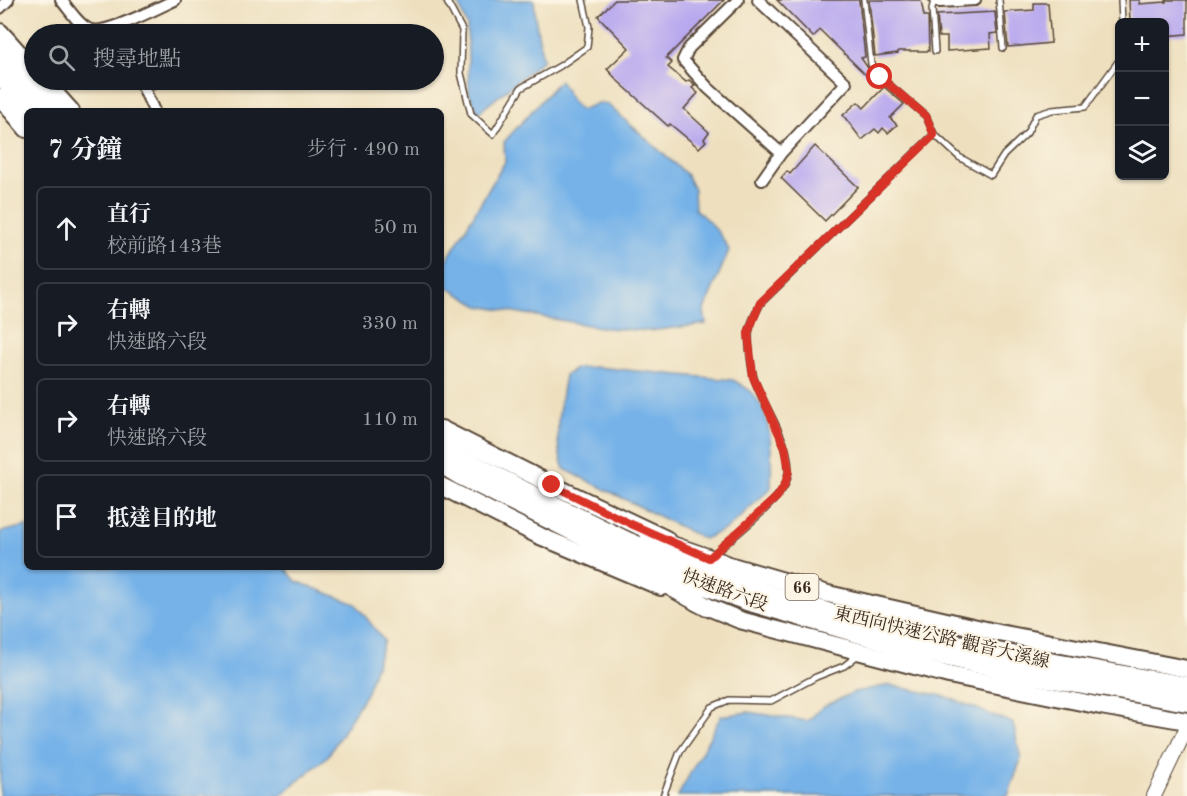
<!DOCTYPE html>
<html lang="zh-TW">
<head>
<meta charset="utf-8">
<style>
	:root { --surface:#171b24; --page:#20242c; --text:#f1f3f6; --muted:#9ea1a6; --line:#363941 }
	body { margin:0; font-family:"Old Standard TT","Noto Serif TC",serif; background:var(--page); color:var(--text) }
	.controls { position:absolute; right:18px; top:18px; display:grid; overflow:hidden; border-radius:9px; box-shadow:0 2px 4px #0004 }
	.controls button { width:54px; height:54px; display:grid; place-items:center; padding:0; border:0; border-bottom:2px solid var(--line); background:var(--surface); color:var(--text); font:30px sans-serif }
	.stop { position:absolute; width:18px; height:18px; margin:-14px; border:4px solid #d93025; border-radius:50%; background:#fff }
	.stop.end { background:#d93025; border-color:#fff; box-shadow:0 2px 6px #0008 }
	.list { margin:0; padding:0; list-style:none }
	h2 { display:flex; justify-content:space-between; align-items:center; height:78px; margin:0; padding:0 24px; font-size:26px }
	h2 small { font-size:20px; font-weight:400; color:var(--muted) }
	.list li { display:grid; grid-template-columns:39px 1fr auto; gap:18px; align-items:center; box-sizing:border-box; height:84px; margin:0 12px 12px; padding:0 12px; border:2px solid var(--line); border-radius:9px }
	.list b { display:block; font-size:22px; white-space:nowrap }
	.list p { margin:0; font-size:20px; white-space:nowrap; color:var(--muted) }
	.list em { font-size:20px; font-style:normal; color:var(--muted) }
	.icon { flex:none; width:33px; height:33px; fill:none; stroke:currentColor; stroke-width:2; stroke-linecap:round; stroke-linejoin:round }
	.map { position:relative; flex:none; width:1187px; height:796px; overflow:hidden }
	.search { position:absolute; background:var(--surface); box-shadow:0 2px 4px #0004; left:24px; top:24px; width:420px; height:66px; display:flex; align-items:center; gap:15px; box-sizing:border-box; padding:0 21px; border-radius:33px; color:var(--muted); font-size:22px }
	.panel { position:absolute; background:var(--surface); box-shadow:0 2px 4px #0004; left:24px; top:108px; width:420px; height:462px; border-radius:9px }
	.map>svg:first-child { display:block }
</style>
</head>
<body>
<div class="map">
<svg width="1187" height="796" viewBox="0 0 1187 796">
	<rect width="100%" height="100%" fill="#fcf5e5"/>
	<filter id="ink" filterUnits="userSpaceOnUse"><feTurbulence type="fractalNoise" baseFrequency=".0167" numOctaves="2"/><feDisplacementMap in="SourceGraphic" scale="12" xChannelSelector="R" yChannelSelector="G"/><feConvolveMatrix kernelMatrix="1 2 1 2 8 2 1 2 1" color-interpolation-filters="sRGB"/></filter>
	<filter id="wash" filterUnits="userSpaceOnUse"><feTurbulence type="fractalNoise" baseFrequency=".008" numOctaves="4" result="noise"/><feDisplacementMap in="SourceGraphic" scale="24" xChannelSelector="R" yChannelSelector="G"/><feGaussianBlur stdDeviation="1.35" result="paint"/><feColorMatrix in="noise" values="0 0 0 0 0 0 0 0 0 0 0 0 0 0 0 0 0 1.4 0 .05"/><feComposite in="paint" operator="in"/></filter>
	<g filter="url(#wash)">
		<rect width="100%" height="100%" fill="#eee0bf"/>
		<path fill="#76b2e8" stroke="#586e83" stroke-width="1.5" d="M457,0H534L536,23L543,60L478,113L469,93L467,26Z
			M560,80L573,103L581,110L598,103L607,104L686,174L694,190L695,209C710,222 720,232 729,250L704,310L706,324L649,331L605,328L479,306L442,284L441,270L505,162L504,142Z
			M596,367L733,380C738,383 744,386 749,390C774,413 772,456 771,488L728,528L704,539L564,469C552,440 560,405 565,375L577,368Z
			M27,526V567H284L296,581L356,604L384,641L367,692L328,756L280,796H0V532Z
			M890,685L947,697L1013,723L1021,759L1008,796H678L721,716L748,712L808,721L822,707L854,692Z"/>
		<g id="blocks">
			<path fill="#b6a6ef" d="M615,0H724L666,58L672,63L668,67L686,82L689,80L695,85L692,88L698,93L684,109L709,132L704,139L706,141L699,148L670,124L668,126L619,82L607,69L629,48L598,16Z
				M777,0H859L865,57L861,58L874,77L871,80L820,30L813,37Z
				M869,0H921L924,16H928L929,51H898V53L875,56Z
				M1129,0H1140L1139,4L1166,2V0H1187V34L1164,36V22H1130Z
				M1034,3H1048L1051,43L1008,47L1005,12L1034,10Z
				M995,12L997,33L990,34L991,48L947,51V37H939L937,15Z
				M884,87L904,104L890,118L897,125L888,133L883,128L879,133L875,129L862,140L843,115L858,102L864,108Z
				M815,146L858,187L825,221L781,178L787,171L790,174Z"/>
		</g>
	</g>
	<g filter="url(#ink)">
		<use href="#blocks" fill-opacity="0" stroke="#564536" stroke-width="1.5"/>
		<g fill="none" stroke-linecap="round" stroke-linejoin="round">
			<g stroke="#564536" stroke-width="8">
				<path id="service" d="M446,0L462,30L461,73L471,114L493,134L521,88L560,66L587,47L589,27L583,0
					M864,0L871,64L880,77L926,116L934,134L959,157L991,175L1004,155L1027,133L1036,115L1052,110L1085,107L1120,59
					M934,0L932,9L935,51
					M999,0L1003,48
					M1121,0L1122,22
					M713,555C731,538 775,505 785,485C800,451 763,409 754,378C751,368 748,342 749,333C750,322 756,312 761,303L934,134
					M663,796L680,752L712,707L729,700L771,701L816,677L844,666L858,655"/>
			</g>
			<g stroke="#564536" stroke-width="14">
				<path id="minor" d="M61,0C70,10 79,26 91,30C106,35 159,7 175,0
					M738,0L689,48L683,60L708,88L781,153
					M758,0L846,83L781,153L762,180
					M935,0L940,2L975,0
					M0,8L8,0
					M140,80L154,111
					M144,86L158,80"/>
			</g>
			<g stroke="#564536" stroke-width="16">
				<path id="tertiary" d="M1154,796L1187,727"/>
			</g>
			<g stroke="#564536" stroke-width="20">
				<path id="primary" d="M0,32L34,70
					M43,80L71,111
					M0,97L27,129
					M441,429L552,485L666,539
					M441,486L540,536L661,587
					M709,558L722,563L828,594L999,633L1187,669
					M696,602L740,620L949,675L1101,706L1187,721"/>
			</g>
			<g stroke="#564536" stroke-width="21">
				<path id="trunk" d="M0,53L51,111
					M0,75L33,111
					M441,447L523,490L627,541L720,579L834,614L924,637L1027,658L1187,686
					M441,464L461,476L623,556L747,601L916,650L1024,674L1187,702
					M650,538L722,563
					M650,575L707,607"/>
			</g>
			<use href="#service" stroke="#fff" stroke-width="5"/>
			<use href="#minor" stroke="#fff" stroke-width="10"/>
			<use href="#tertiary" stroke="#fff" stroke-width="14"/>
			<use href="#primary" stroke="#fff" stroke-width="16"/>
			<use href="#trunk" stroke="#fff" stroke-width="18"/>
		</g>
	</g>
	<g fill="none" stroke-linecap="round" stroke-linejoin="round" filter="url(#ink)">
		<path stroke="#d93025" stroke-width="8" d="M552,485L631,524L709,558L777,497L785,484L789,471L785,447L753,377L748,333L760,303L934,135L926,116L880,77"/>
	</g>
	<g text-anchor="middle" stroke-width="4.5" stroke-linejoin="round" paint-order="stroke">
		<rect fill="#fcf5e5" stroke="#75675a" stroke-width="1.5" x="785.5" y="574" width="33" height="26" rx="4.5"/>
		<g font-size="16" font-weight="bold" fill="#3b2a1e">
			<text x="802" y="593">66</text>
		</g>
		<g font-size="18" fill="#3b2a1e" stroke="#fcf5e5">
			<text transform="translate(725 590) rotate(20)" y="6">快速路六段</text>
			<text transform="translate(942 637) rotate(13)" y="6">東西向快速公路 觀音大溪線</text>
		</g>
	</g>
</svg>
<div class="controls">
<button>+</button>
<button>−</button>
<button><svg class="icon" aria-label="layers" viewBox="0 0 24 24"><path d="M12 4l9 5-9 5-9-5zM3 14l9 5 9-5"/></svg></button>
</div>
<div class="stop" style="left:880px;top:77px"></div>
<div class="stop end" style="left:552px;top:485px"></div>
<div class="search"><svg class="icon" aria-label="search" viewBox="0 0 24 24"><circle cx="10" cy="10" r="6"/><path d="M15 15l6 6"/></svg>搜尋地點</div>
<section class="panel">
<h2>7 分鐘<small>步行 · 490 m</small></h2>
<ul class="list">
<li><svg class="icon" aria-label="ahead" viewBox="0 0 24 24"><path d="M12 20V5M6 11l6-6 6 6"/></svg><div><b>直行</b><p>校前路143巷</p></div><em>50 m</em></li>
<li><svg class="icon" aria-label="right" viewBox="0 0 24 24"><path d="M7 20v-9h11M14 6l5 5-5 5"/></svg><div><b>右轉</b><p>快速路六段</p></div><em>330 m</em></li>
<li><svg class="icon" aria-label="right" viewBox="0 0 24 24"><path d="M7 20v-9h11M14 6l5 5-5 5"/></svg><div><b>右轉</b><p>快速路六段</p></div><em>110 m</em></li>
<li><svg class="icon" aria-label="arrive" viewBox="0 0 24 24"><path d="M6 21V4h12l-3 4 3 4H6"/></svg><div><b>抵達目的地</b></div></li>
</ul>
</section>
</div>
</body>
</html>
